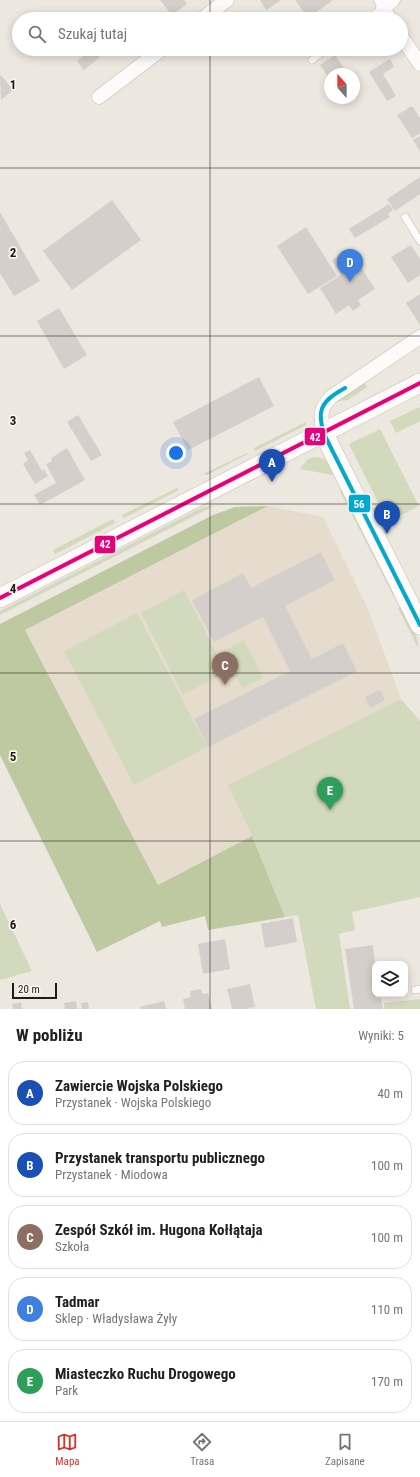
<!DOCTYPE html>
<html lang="pl">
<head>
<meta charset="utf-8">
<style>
	:root { --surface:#fff; --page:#f6f6f6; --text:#202124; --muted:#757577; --line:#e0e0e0; --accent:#d93025 }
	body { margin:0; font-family:"Roboto Condensed",sans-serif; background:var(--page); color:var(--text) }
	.controls { position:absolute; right:12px; bottom:12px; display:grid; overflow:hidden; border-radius:8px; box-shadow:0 2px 10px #0003 }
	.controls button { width:36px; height:36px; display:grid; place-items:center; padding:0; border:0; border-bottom:1px solid var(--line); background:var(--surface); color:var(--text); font:20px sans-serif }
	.compass { position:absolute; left:324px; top:68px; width:36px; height:36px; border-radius:50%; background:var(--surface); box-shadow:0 2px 10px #0003; rotate:339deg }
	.scale { position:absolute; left:12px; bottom:10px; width:45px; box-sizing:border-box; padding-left:4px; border:2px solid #1f1b16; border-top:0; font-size:11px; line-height:14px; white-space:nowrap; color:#1f1b16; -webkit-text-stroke:3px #fef5ea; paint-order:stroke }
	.you { position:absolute; left:176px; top:453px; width:14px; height:14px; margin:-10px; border:3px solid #fff; border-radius:50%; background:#1a73e8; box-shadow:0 0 0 6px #1a73e833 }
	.badge { display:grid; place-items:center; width:26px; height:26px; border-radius:50%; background:var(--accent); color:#fff; font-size:13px; font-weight:700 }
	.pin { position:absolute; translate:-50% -33px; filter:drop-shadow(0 1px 2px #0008) }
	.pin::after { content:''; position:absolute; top:21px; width:14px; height:12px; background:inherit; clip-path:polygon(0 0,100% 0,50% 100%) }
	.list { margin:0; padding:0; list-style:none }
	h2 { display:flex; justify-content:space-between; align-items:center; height:52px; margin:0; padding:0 16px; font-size:17px }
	h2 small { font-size:13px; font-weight:400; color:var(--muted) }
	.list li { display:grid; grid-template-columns:26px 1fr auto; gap:12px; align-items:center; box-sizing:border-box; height:64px; margin:0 8px 8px; padding:0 8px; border:1px solid var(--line); border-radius:16px }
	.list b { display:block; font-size:15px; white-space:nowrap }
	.list p { margin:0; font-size:13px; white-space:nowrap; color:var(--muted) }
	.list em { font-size:13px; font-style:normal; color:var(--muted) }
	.icon { flex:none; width:22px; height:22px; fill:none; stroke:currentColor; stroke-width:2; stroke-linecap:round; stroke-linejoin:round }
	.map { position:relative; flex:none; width:420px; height:1009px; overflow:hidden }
	.search { position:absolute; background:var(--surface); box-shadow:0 2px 10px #0003; left:12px; right:12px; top:12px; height:44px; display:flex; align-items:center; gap:10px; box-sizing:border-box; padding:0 14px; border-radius:22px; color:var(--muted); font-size:15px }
	.sheet { height:412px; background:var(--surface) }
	nav { display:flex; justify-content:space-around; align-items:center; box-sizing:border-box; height:56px; border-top:1px solid var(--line); background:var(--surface); font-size:11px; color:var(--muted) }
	nav a { display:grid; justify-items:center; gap:2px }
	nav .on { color:var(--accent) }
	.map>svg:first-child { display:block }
</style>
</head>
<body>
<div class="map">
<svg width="420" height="1009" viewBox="0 0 420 1009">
	<rect width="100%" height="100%" fill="#ece7df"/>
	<path fill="#e6dccd" d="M268,506L323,517L368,609L401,699L229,785L252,836L158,885L25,630Z"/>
	<path fill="#d2d9bc" d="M364,382L367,387L348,400L338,401V400Z
		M420,407V421L396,433L390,421Z
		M306,422V425L255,451L254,448Z
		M380,429L419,506L388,522L349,444Z
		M247,453L248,454L207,475L203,474Z
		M314,457C329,458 328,462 333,475L300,469L308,459Z
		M179,487L177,491L124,518L122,515Z
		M343,490L395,594L393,595L340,491Z
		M214,505L208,509L0,615V611L201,508Z
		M113,519L115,523L55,554L53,550Z
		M184,590L226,672L183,695L141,613Z
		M401,606C407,618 419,634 418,648L398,608Z
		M137,613L207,747L134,785L64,651Z
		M244,640L263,678L242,688L224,651Z
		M401,699L420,721V897L352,912L355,930L339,934L350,1009H316L298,915L285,917L252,836L228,785Z
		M0,904L32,971L0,980Z
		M420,999V1009H384V1003Z"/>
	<path fill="#bec9a1" d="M268,506L25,630L158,885L252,836L285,917L208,930L205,916L162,927L160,921L97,952L0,755V624L213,515L235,507Z"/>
	<path fill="#d4cfca" d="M160,0H184L187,4L172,15Z
		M260,0H279L280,1L266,10Z
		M295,0H333L308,18Z
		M136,13L141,19H128Z
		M92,49H94L100,57L84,70L77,61Z
		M97,49H112L103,56Z
		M335,55L348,74H330V80L320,65Z
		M390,59L394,67L383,74L396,96L387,101L369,72Z
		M1,75L13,90L1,100L0,76Z
		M412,106L420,118V133L412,138L397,115Z
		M420,136V151L413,140Z
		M420,177V194L395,211L387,199Z
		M112,200L141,240L72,290L43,251Z
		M389,204L393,210L388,214L390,217L355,238L349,229Z
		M0,212L40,281L14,296L0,273Z
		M306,227L337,276L308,294L277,246Z
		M411,245L420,259V275L408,283L391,257Z
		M349,249L375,289L358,300L361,305L353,311L349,305L336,314L320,288L341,275L332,260Z
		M420,294V325L406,303Z
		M59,308L87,355L64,369L37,321Z
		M259,377L274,406L188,450L173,422Z
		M78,415L102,455L91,461L67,422Z
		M67,448L85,480L40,505L34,495L56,483L46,464L52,461L51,458Z
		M30,450L42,471L44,469L48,476L35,484L23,464L28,460L24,453Z
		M321,552L335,580L285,606L312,659L343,643L357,671L208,747L194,719L290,671L263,617L214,642L192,600L243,573L251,588Z
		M380,690L385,700L370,708L365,697Z
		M293,918L297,942L265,948L261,924Z
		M225,939L230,969L203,974L198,944Z
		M373,945L375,964V994H380L383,1009H354L345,949Z
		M250,984L255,1007L245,1009H232L227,989Z
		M201,989L202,994L208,993L212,1009H185L183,999L191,997L190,991Z
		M76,1001L77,1009H65L64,1003Z
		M164,1001L166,1009H141L140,1007Z
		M21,1002L22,1009H13L12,1004Z
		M88,1002L89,1009H82L81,1003Z"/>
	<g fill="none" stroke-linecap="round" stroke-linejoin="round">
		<g stroke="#c2beb8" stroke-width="8">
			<path id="lane" d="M367,19L383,8L377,0
				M312,60L326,49
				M405,217L420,241
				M415,990L420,989"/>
		</g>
		<g stroke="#c2beb8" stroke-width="15">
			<path id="street" d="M202,19L227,0
				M390,19L383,8L393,0
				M401,36L420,64
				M99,97L162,49
				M323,432C321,415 319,410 331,397L420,337"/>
		</g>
		<g stroke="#c2beb8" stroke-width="20">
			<path id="secondary" d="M323,432L420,625
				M0,598L420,383"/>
		</g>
		<use href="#lane" stroke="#fcfbfa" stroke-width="7"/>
		<use href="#street" stroke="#fcfbfa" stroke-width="14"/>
		<use href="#secondary" stroke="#fcfbfa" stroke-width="19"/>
		<g stroke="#fef5ea" stroke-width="7">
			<path id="bus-1" d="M0,598L420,383"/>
		</g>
		<g stroke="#fef5ea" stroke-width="7">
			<path id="bus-2" d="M345,388C336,393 322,401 321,413C320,418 322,426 323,432L420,625"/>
		</g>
		<use href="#bus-1" stroke="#e5007d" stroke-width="4"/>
		<use href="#bus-2" stroke="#00a9ce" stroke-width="4"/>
	</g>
	<path fill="none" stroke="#1f1b16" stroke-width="1" stroke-opacity="0.55" d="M210,0V19M210,49V1009M0,168H420M0,336H420M0,504H420M0,673H420M0,841H420"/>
	<g font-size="13" text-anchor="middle" font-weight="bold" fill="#1f1b16" stroke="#fef5ea" stroke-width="3.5" stroke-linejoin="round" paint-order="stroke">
		<text x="13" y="89">1</text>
		<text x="13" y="257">2</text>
		<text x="13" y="425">3</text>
		<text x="13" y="593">4</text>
		<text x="13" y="761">5</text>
		<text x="13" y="929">6</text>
	</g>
	<g stroke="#fef5ea" stroke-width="1.5">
		<rect x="304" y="427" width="22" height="19" rx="4" fill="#e5007d"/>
		<rect x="348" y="494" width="23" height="19" rx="4" fill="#00a9ce"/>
		<rect x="94" y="535" width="22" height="19" rx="4" fill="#e5007d"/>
	</g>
	<g font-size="11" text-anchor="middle" font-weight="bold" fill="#fff">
		<text x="315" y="441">42</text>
		<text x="359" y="508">56</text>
		<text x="105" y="548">42</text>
	</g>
</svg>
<div class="controls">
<button><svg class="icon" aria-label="layers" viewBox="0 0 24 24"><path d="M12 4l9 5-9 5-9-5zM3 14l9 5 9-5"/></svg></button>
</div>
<svg class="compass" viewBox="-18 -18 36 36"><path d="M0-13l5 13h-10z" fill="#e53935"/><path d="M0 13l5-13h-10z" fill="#757577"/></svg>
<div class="scale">20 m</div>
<div class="you"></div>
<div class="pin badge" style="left:272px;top:482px;background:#1a4fb4">A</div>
<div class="pin badge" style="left:387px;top:534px;background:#1a4fb4">B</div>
<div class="pin badge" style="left:225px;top:685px;background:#8d6e63">C</div>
<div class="pin badge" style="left:350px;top:282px;background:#3f7fe0">D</div>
<div class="pin badge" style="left:330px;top:810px;background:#2e9e5b">E</div>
<div class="search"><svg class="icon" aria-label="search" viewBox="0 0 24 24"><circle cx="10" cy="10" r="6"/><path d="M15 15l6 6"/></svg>Szukaj tutaj</div>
</div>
<section class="sheet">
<h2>W pobliżu<small>Wyniki: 5</small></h2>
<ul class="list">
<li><span class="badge" style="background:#1a4fb4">A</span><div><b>Zawiercie Wojska Polskiego</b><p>Przystanek · Wojska Polskiego</p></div><em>40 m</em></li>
<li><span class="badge" style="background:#1a4fb4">B</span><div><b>Przystanek transportu publicznego</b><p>Przystanek · Miodowa</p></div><em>100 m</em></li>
<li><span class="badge" style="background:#8d6e63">C</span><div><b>Zespół Szkół im. Hugona Kołłątaja</b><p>Szkoła</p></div><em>100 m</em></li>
<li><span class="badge" style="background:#3f7fe0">D</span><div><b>Tadmar</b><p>Sklep · Władysława Żyły</p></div><em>110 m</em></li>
<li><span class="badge" style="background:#2e9e5b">E</span><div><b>Miasteczko Ruchu Drogowego</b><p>Park</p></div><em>170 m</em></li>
</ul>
</section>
<nav>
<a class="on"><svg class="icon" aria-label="map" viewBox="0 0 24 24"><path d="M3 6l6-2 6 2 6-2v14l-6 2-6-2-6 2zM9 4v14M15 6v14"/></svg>Mapa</a>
<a><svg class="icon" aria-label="directions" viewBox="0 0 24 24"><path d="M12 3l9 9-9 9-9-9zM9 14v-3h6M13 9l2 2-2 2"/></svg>Trasa</a>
<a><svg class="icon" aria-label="saved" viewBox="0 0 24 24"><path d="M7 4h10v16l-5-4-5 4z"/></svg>Zapisane</a>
</nav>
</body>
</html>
